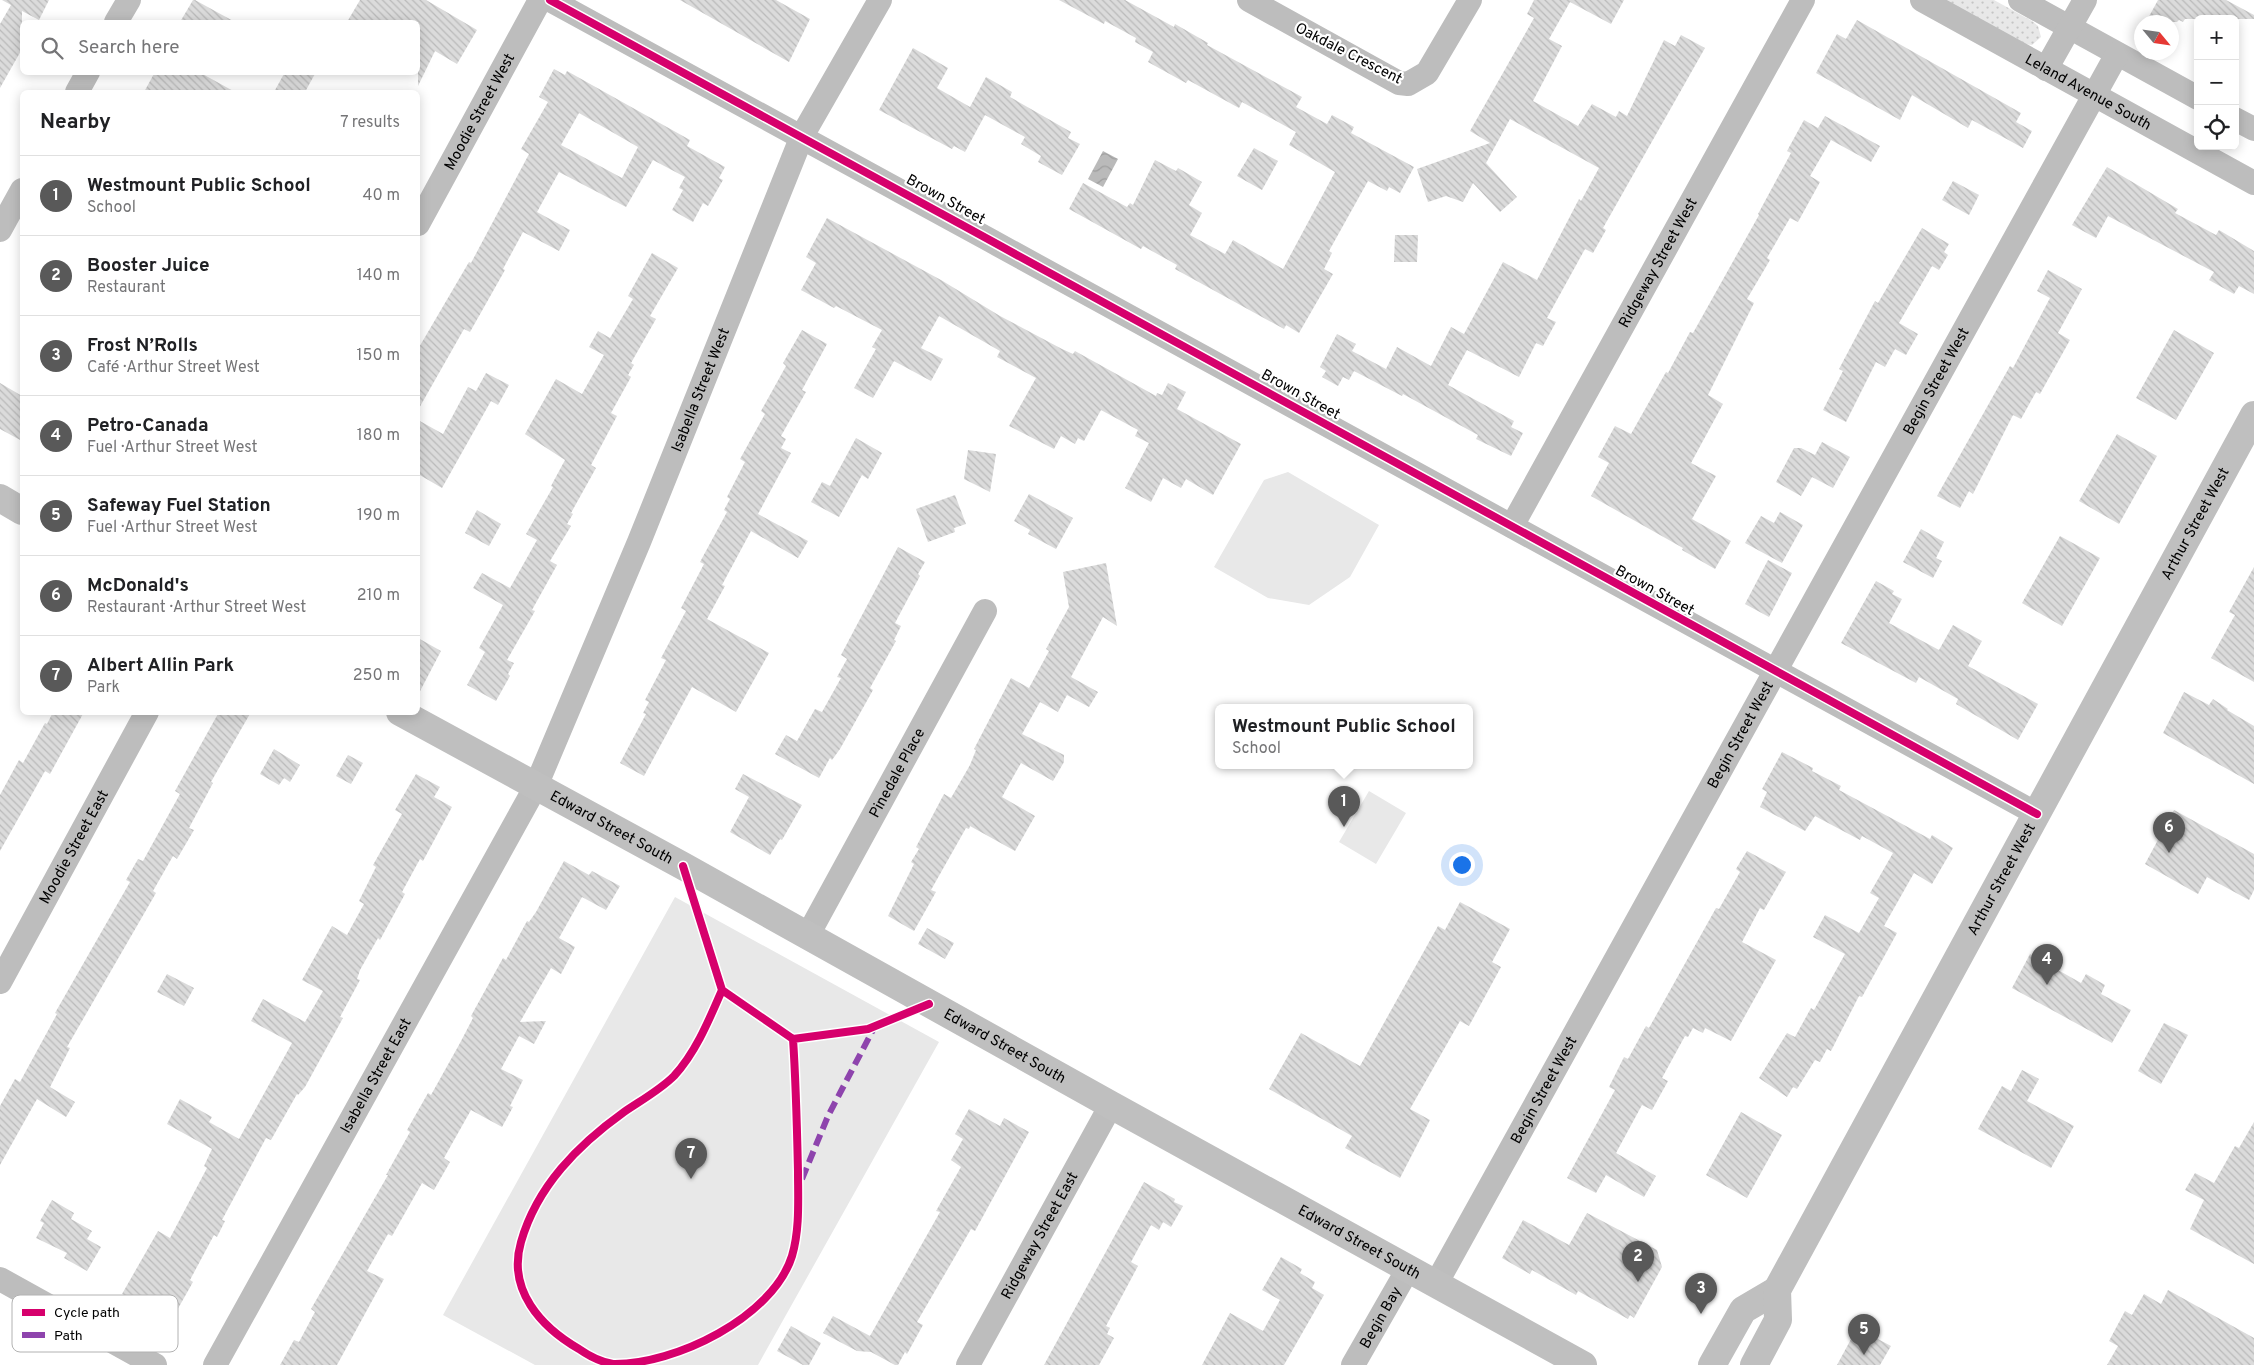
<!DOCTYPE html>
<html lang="en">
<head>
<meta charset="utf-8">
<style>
	:root { --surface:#fff; --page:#f2f2f2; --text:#202124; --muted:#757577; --line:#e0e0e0; --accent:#595959 }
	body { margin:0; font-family:Overpass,sans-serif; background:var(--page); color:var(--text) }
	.controls { position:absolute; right:15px; top:15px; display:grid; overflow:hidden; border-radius:8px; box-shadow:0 2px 12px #0003 }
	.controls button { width:45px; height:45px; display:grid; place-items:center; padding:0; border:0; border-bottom:1px solid var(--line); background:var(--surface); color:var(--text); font:25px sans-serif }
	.compass { position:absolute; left:2134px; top:15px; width:45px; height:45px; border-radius:50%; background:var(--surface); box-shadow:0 2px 12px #0003; rotate:119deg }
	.you { position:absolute; left:1461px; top:864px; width:18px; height:18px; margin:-12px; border:4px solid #fff; border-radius:50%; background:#1a73e8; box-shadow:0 0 0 8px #1a73e833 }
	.badge { display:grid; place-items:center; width:32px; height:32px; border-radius:50%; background:var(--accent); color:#fff; font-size:16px; font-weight:700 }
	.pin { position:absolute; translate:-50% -41px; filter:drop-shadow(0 1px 2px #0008) }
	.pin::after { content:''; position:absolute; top:26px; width:18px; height:15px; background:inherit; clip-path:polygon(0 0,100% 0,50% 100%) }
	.popup { position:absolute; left:1215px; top:704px; width:258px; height:65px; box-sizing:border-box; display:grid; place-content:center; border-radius:8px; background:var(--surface); filter:drop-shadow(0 1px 4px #0005); font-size:16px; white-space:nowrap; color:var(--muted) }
	.popup b { font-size:19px; color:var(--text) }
	.popup::after { content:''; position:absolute; left:50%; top:100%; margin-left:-10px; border:10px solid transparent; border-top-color:var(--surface) }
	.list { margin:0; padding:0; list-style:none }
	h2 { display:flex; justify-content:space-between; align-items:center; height:65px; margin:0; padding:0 20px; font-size:21px }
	h2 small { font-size:16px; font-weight:400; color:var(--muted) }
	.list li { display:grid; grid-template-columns:32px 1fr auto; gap:15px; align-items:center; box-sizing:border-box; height:80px; padding:0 20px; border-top:1px solid var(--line) }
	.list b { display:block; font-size:19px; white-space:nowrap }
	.list p { margin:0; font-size:16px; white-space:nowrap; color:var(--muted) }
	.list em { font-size:16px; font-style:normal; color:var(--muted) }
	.icon { flex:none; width:28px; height:28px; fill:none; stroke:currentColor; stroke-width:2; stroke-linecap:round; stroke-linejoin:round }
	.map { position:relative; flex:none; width:2254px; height:1365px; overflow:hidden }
	.search { position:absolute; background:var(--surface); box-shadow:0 2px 12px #0003; left:20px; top:20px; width:400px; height:55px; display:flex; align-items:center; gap:12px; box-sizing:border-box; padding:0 18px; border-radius:8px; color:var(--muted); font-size:19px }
	.panel { position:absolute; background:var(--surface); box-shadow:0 2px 12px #0003; left:20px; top:90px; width:400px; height:625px; border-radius:8px }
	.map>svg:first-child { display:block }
</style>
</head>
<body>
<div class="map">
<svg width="2254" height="1365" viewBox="0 0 2254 1365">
	<defs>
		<pattern id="grass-dots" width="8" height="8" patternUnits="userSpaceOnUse" patternTransform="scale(1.25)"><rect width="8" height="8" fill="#e8e8e8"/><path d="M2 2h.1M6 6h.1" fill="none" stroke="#c5c5c5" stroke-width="1.8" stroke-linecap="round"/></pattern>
		<pattern id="water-waves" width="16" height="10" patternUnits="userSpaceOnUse" patternTransform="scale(1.25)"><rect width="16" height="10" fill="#bababa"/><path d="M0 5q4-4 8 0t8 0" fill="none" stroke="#9e9e9e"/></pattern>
		<pattern id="building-back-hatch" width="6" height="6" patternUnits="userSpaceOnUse" patternTransform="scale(1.25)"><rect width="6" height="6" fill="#dbdbdb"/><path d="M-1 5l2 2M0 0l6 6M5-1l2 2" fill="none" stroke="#bababa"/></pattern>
	</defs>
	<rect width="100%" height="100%" fill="#fff"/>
	<path fill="url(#grass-dots)" d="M1944,0H1994L2032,21L2038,26L2041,37L2032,45L2024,44Z"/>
	<path fill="#e8e8e8" d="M1288,472L1379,525L1350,577L1309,605L1268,598L1214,567L1264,480Z
		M1369,791L1406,813L1376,864L1339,842Z
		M675,897L939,1042L758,1365H535L443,1315Z"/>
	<path fill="url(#water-waves)" d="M1103,151L1118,159L1103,187L1088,179Z"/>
	<path fill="url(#building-back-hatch)" fill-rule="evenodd" d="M2,0H49L39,20L22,11V49L0,88V24L11,5Z
		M193,0H195L235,22H180Z
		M360,0H426L477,30L457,64L435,51L418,86V22H347Z
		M680,0H776L810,19L789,62Z
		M1059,0H1125L1174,27L1175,24L1208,43L1207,45L1302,97L1296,107L1327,124L1332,115L1354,127L1351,133L1414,167L1400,193L1389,187L1387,191L1368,181L1329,251L1332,253L1324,269L1333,274L1299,333L1286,325L1284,329L1175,269L1177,265L1143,246L1141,249L1069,209L1083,183L1127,207L1130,203L1133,205L1155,160L1176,171L1178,168L1202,182L1189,205L1202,213L1190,235L1225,254L1233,240L1283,269L1335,172L1289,145L1296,132L1242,102L1239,108L1188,80L1186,83L1148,62L1153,52L1135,42L1136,38L1105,21L1104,24Z
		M1534,0H1624L1611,24L1570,2L1549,39L1562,46L1533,101L1578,126L1592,104L1616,117L1619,111L1627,116L1664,40L1675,46L1681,35L1705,48L1603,228L1606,230L1593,253L1585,249L1547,318L1556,322L1543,346L1536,343L1519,377L1467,350L1448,385L1514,421L1511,427L1523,433L1511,456L1476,439L1478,435L1403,394L1402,396L1354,371L1349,380L1343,377L1338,386L1322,377L1326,371L1320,367L1337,334L1356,344L1352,351L1386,369L1397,347L1431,366L1451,327L1464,334L1503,262L1537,280L1579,199L1581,201L1599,168L1510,119L1486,163L1517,197L1500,212L1473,183L1463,202L1446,196L1428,202L1417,169L1490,143L1470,131L1534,18L1527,14Z
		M2158,0H2226L2254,15V19H2185L2183,22L2179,20L2177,22H2146Z
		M1857,20L2021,113L2016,122L2032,131L2023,148L1972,120L1968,128L1912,95L1900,120L1816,73L1837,34L1846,39Z
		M913,48L948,68L937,88L970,107L986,77L1012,92L1010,97L1071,132L1068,138L1080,144L1062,175L1038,162L1041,156L1021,144L1025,137L985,115L965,152L954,146L952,149L879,110Z
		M554,69L565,75L567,71L690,140L687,146L725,167L719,178L723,180L708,206L703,203L693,222L672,210L683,190L679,188L685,177L653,160L626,207L559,172L537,212L570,230L559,251L523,232L503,269L505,270L470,332L464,329L418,410V349L469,262L471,263L529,154L521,149L548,102L539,97ZM579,113L638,147L622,178L561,145Z
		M155,72H199L235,92H144Z
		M285,72H316L305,92H274Z
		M1825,116L1880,146L1871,162L1831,140L1810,176L1820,182L1798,222L1790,218L1767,258L1770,260L1747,299L1754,303L1708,395L1723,404L1691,463L1716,476L1692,519L1731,541L1715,569L1682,550L1683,548L1591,496L1609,463L1598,457L1615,426L1631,434L1666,372L1668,373L1690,332L1693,333L1759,215L1758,214L1791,153L1787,151L1804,120L1818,128Z
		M1254,148L1278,161L1262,190L1237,176Z
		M2107,167L2178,209L2175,213L2216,235L2219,230L2254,251V294L2239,286L2234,294L2209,280L2214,272L2108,216L2096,238L2072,225Z
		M1953,181L1979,195L1969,215L1942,200Z
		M827,218L941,280L1000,316L1062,349L1073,354L1075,351L1156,396L1157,393L1162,395L1168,383L1186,392L1177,409L1241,444L1213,495L1186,479L1181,488L1163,478L1151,502L1125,488L1149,443L1135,436L1138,430L1101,410L1084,441L1078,438L1075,444L1061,436L1054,449L1009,426L1036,378L997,357L1000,351L939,316L921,348L943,359L931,381L894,361L873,398L854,388L876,349L872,347L882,330L836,306L834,308L801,290L816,263L806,257Z
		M1922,228L1949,244L1944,252L1948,255L1939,270L1932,266L1899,323L1918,334L1906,355L1895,349L1885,367L1876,362L1846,422L1823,410L1843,371L1839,369L1875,301L1878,303Z
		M1395,235H1418L1417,262H1394Z
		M652,253L678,268L650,316L656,319L631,363L634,365L628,375L631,377L611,413L617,416L591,465L596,468L571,513L573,514L567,524L571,526L550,561L557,565L532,610L535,611L507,660L514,663L508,674L510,676L496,701L467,685L485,652L479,648L503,605L473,588L482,573L510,588L537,540L526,534L553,487L551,486L565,460L525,434L556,379L582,394L604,355L589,347L598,331L610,338L633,299L628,296Z
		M2048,270L2082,289L2058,333L2070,340L2040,394L2036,392L2021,419L2013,415L1973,494L1969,491L1960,508L1937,496L2010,366L2013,368L2050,298L2037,291Z
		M802,330L827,344L802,390L806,392L781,436L786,439L781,448L791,453L758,514L808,541L798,558L751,531L722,585L725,586L707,619L769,653L736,712L692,687L644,776L620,763L646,714L643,713L649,702L645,700L666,660L661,658L686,611L681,608L704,564L700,562L727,512L724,510L730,499L727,497L745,462L740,459L765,414L761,411L786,366L783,363Z
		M2174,330L2214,353L2176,420L2136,398Z
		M486,373L509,385L498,405L491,401L442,488L418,474V420L443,434L468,387L476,391Z
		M0,383L22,396V441L0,429Z
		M2117,434L2157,456L2119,524L2079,501Z
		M856,438L882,453L868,479L862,475L839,517L811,502L822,482L830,486Z
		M1822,442L1850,457L1833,488L1812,477L1801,496L1776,482L1794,448H1801L1815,455Z
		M968,450L996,454L990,492L964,479Z
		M1029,494L1073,518L1056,549L1028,534L1030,530L1014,521Z
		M955,495L966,524L954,528L955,532L928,542L916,509Z
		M477,510L501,524L489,546L465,533Z
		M1780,512L1803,525L1782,563L1745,543L1761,516L1774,523Z
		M1921,529L1944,542L1936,558L1942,561L1933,578L1903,562Z
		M2060,536L2100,558L2062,626L2022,603Z
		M898,547L925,562L918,574L920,576L895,623L901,626L894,640L896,641L870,688L873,690L840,749L832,760L830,758L819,778L775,754L786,735L797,741L815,709L822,712L841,678L837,677L847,659L841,655Z
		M1768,560L1792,573L1769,617L1745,604Z
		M1106,563L1117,626L1103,617L1071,677L1098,692L1089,707L1067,695L1058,712L1040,702L1022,734L1064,755V762L1053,781L1021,763L1002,797L1035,816L1015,851L970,826L969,829L966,828L931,890L936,892L914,931L888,916L914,864L911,862L919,849L916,847L944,794L951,798L970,765L976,750L974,749L1011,678L1029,688L1049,651L1046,649L1069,607L1063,572Z
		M2254,567V682L2211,658L2235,615L2229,612Z
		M1876,581L1894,591L1892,594L1902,599L1889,623L1939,650L1953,625L1982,641L1968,666L2038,704L2018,740L1956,704L1958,699L1919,677L1916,683L1841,643Z
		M418,638L441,651L418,695Z
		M2184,692L2209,705L2213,699L2228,709L2227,710L2254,726V784L2163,733Z
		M53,712H84L50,774L45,771L0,851V795L19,760L23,763L45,723L47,724Z
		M219,712H251L211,782L213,783L189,828L194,830L177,859L173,856L153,891L156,893L67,1047L70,1048L50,1087L75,1102L66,1117L37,1099L0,1165V1106L15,1079L20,1082L57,1014L55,1013L130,882L126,880L138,859L143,861L180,794L175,791Z
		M274,749L300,765L290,782L284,778L279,785L260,774Z
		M1782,752L1813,768L1812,771L1841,786L1839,790L1930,839L1932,835L1953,848L1932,884L1914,873L1884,926L1897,933L1862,997L1859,996L1831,1051L1827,1049L1820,1062L1815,1060L1797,1089L1793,1087L1787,1097L1759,1078L1787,1033L1795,1037L1811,1008L1814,1010L1845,954L1813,937L1825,915L1859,933L1879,898L1870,893L1893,853L1862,836L1860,840L1815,816L1805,831L1760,807L1767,792L1762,789Z
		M348,755L363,763L351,784L336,776Z
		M416,774L440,787L434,797L452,807L423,861L420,859L402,892L405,894L380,940L378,938L360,970L357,979L360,980L340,1017L343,1018L305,1087L298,1095L297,1094L271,1140L266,1138L222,1220L225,1221L217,1237L214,1235L190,1280L193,1282L171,1321L122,1294L158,1231L170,1238L207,1168L204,1166L212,1149L167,1124L180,1099L212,1117L209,1122L239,1139L292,1043L251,1021L263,999L305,1022L323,991L302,980L332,926L347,935L364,904L359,901L376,867L373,865L402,814L395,810Z
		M743,774L802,805L782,840L780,839L770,855L730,832L749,797L735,789Z
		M2174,810L2254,854V890L2249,900L2207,877L2198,894L2145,864Z
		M1747,851L1786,872L1764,910L1760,908L1742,942L1776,960L1731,1041L1705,1028L1703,1033L1693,1028L1688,1037L1685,1036L1662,1078L1668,1081L1652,1110L1642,1105L1616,1153L1656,1176L1644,1197L1606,1175L1596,1193L1567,1178L1615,1090L1609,1087L1624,1057L1628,1059L1646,1026L1649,1028L1716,908L1719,909L1740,872L1736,869Z
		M564,861L589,875L592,871L620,886L606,910L582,897L559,938L575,947L561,974L551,968L520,1022L546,1021L534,1044L519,1036L501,1069L523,1080L510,1106L513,1107L502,1127L471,1110L444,1158L450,1162L434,1190L422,1183L392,1236L388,1234L367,1271L384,1279L337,1365H280L294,1340L299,1342L315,1312L311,1309L388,1175H386L410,1132L407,1130L428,1093L431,1095L460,1043L473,1018L471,1016L482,996L503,958L506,960L527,921L529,922L536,912Z
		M1460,902L1510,929L1492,962L1501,967L1469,1026L1460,1021L1410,1109L1430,1120L1400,1178L1345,1148L1352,1136L1269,1089L1301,1033L1360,1066L1438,926L1445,930Z
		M927,928L954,943L945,959L918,944Z
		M2030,954L2081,983L2086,974L2105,985L2101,994L2131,1010L2112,1043L2012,988Z
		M167,974L194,988L184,1006L157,992Z
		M2164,1023L2188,1035L2161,1084L2138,1071Z
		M2022,1070L2039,1079L2027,1101L2074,1126L2051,1168L1978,1129L2002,1086L2011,1091Z
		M969,1109L1000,1126L1004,1118L1029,1132L975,1231L971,1229L917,1322L923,1325L907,1354L905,1352L898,1365H895L871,1352L857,1351L823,1333L833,1316L870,1336L940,1212L936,1211L961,1167L951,1160L963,1139L955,1134Z
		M1741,1112L1782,1135L1747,1198L1706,1175Z
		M2254,1122V1264L2190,1229L2204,1200L2185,1190L2195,1173L2214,1183L2235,1146L2239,1148Z
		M1144,1182L1175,1199L1174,1202L1183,1206L1171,1227L1163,1222L1159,1230L1151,1225L1131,1262L1138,1266L1106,1326L1110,1328L1107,1334L1114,1338L1099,1365H1044Z
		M52,1200L74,1213L71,1219L92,1231L87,1239L101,1247L87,1271L64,1258L67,1253L36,1238L44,1223L40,1221Z
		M1587,1213L1657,1250L1662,1267L1634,1318L1630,1315L1628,1319L1578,1291L1576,1295L1532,1270L1530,1274L1502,1258L1523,1220L1569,1245Z
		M1281,1257L1302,1269L1300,1273L1315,1282L1312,1288L1324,1295L1284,1365H1202L1230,1313L1263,1331L1280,1300L1262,1290Z
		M2168,1290L2254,1338V1365H2107L2118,1346L2109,1341L2125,1311L2132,1315L2144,1294L2161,1304Z
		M791,1326L821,1343L809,1365H803L777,1351Z
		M1857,1328L1891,1346L1880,1365H1837Z"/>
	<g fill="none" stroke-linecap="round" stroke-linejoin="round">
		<g stroke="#bdbdbd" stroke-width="24">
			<path d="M550,0C1047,269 1540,546 2037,814"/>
			<path d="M1249,0L1399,83L1408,84L1427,73L1470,0"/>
			<path id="s1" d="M1922,0L2254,183"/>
			<path d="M2020,0L2198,98"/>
			<path d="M116,22L129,0"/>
			<path d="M2046,69L2085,0"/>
			<path d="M77,92L88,72"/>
			<path d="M2235,119L2254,129"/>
			<path id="s2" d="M418,224L540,0"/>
			<path d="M0,230L22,190"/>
			<path id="s3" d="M1512,526L1803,0"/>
			<path id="s4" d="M808,935L985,611"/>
			<path id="s5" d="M0,982L147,712"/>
			<path d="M0,1279L155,1365"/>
			<path id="s6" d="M1436,1284L2117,54"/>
			<path id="s7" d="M215,1365L536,786L639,542L802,136L880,0"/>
			<path id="s8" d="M968,1365L1111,1105"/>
			<path id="s9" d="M1353,1365L1408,1269"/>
		</g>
		<g stroke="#bfbfbf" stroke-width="28">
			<path d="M0,498L22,511"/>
			<path id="s10" d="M400,712L683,866L1111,1105L1583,1365"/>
			<path d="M1712,1365L1743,1310L1777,1290"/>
			<path id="s11" d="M1754,1365L1778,1320L1777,1290L2254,415"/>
		</g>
		<path stroke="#8e44ad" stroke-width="6" stroke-dasharray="12 6" stroke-linecap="butt" d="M802,1179L828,1116L875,1026"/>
		<g stroke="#fff" stroke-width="11">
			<path id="cycleway" d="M550,0C1047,269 1540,546 2037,814
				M683,866L722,990L793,1039C796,1083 797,1127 798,1171C798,1199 800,1229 792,1256C773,1317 675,1365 613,1364C601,1362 589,1356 579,1349C541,1327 507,1290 521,1242C537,1186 578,1145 624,1112C640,1101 660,1090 674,1076C696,1052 709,1020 722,990
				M793,1039L868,1029L929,1004"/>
		</g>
		<use href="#cycleway" stroke="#d6006c" stroke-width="8"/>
	</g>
	<g text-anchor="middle" stroke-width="4.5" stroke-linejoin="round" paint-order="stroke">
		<g font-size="15" fill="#000" stroke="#fff">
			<text transform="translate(1349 53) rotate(27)" y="5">Oakdale Crescent</text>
			<text dy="5" stroke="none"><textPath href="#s1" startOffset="190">Leland Avenue South</textPath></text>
			<text dy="5" stroke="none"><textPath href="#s2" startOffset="128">Moodie Street West</textPath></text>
			<text transform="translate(946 199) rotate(29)" y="5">Brown Street</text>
			<text dy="5" stroke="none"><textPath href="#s3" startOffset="301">Ridgeway Street West</textPath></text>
			<text dy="5" stroke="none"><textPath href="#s6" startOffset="1032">Begin Street West</textPath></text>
			<text dy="5" stroke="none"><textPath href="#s7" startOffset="1091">Isabella Street West</textPath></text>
			<text transform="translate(1301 394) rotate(29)" y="5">Brown Street</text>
			<text dy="5" stroke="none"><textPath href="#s11" startOffset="954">Arthur Street West</textPath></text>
			<text transform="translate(1655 590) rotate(29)" y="5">Brown Street</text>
			<text dy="5" stroke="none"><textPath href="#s6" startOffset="628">Begin Street West</textPath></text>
			<text dy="5" stroke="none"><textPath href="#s4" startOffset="185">Pinedale Place</textPath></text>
			<text dy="5" stroke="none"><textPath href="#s10" startOffset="241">Edward Street South</textPath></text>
			<text dy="5" stroke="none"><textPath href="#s5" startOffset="154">Moodie Street East</textPath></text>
			<text dy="5" stroke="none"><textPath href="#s11" startOffset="549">Arthur Street West</textPath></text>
			<text dy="5" stroke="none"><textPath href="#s10" startOffset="691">Edward Street South</textPath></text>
			<text dy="5" stroke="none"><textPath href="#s7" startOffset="331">Isabella Street East</textPath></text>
			<text dy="5" stroke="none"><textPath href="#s6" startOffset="222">Begin Street West</textPath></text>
			<text dy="5" stroke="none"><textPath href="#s8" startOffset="148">Ridgeway Street East</textPath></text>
			<text dy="5" stroke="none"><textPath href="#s10" startOffset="1096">Edward Street South</textPath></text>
			<text dy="5" stroke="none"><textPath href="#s9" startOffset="55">Begin Bay</textPath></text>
		</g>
	</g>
	<rect x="12" y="1295" width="166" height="57" rx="8" fill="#fff" stroke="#b2b2b2" stroke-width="1"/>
	<rect x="22" y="1309" width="23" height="7" fill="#d6006c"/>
	<rect x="22" y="1332" width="23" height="6" fill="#8e44ad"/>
	<g font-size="14" fill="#000">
		<text x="54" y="1317">Cycle path</text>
		<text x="54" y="1340">Path</text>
	</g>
</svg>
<div class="controls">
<button>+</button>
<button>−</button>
<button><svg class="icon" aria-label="locate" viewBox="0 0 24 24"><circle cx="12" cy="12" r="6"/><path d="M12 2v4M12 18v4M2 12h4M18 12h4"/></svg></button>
</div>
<svg class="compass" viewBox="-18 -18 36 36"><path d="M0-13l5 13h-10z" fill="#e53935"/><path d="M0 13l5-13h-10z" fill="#757577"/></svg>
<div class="you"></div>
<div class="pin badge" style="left:1344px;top:827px">1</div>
<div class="popup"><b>Westmount Public School</b>School</div>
<div class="pin badge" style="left:1638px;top:1282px">2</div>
<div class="pin badge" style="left:1701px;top:1314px">3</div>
<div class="pin badge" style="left:2047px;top:985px">4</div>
<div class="pin badge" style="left:1864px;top:1355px">5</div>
<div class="pin badge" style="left:2169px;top:853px">6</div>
<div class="pin badge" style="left:691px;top:1179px">7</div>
<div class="search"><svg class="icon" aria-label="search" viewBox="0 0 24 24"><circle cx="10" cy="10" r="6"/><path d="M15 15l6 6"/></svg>Search here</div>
<section class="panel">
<h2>Nearby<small>7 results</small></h2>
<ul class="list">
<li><span class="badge">1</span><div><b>Westmount Public School</b><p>School</p></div><em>40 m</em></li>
<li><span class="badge">2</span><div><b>Booster Juice</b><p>Restaurant</p></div><em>140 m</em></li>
<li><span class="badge">3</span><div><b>Frost N’Rolls</b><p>Café · Arthur Street West</p></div><em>150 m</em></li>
<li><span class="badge">4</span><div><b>Petro-Canada</b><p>Fuel · Arthur Street West</p></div><em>180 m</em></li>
<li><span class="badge">5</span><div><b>Safeway Fuel Station</b><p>Fuel · Arthur Street West</p></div><em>190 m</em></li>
<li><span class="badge">6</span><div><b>McDonald's</b><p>Restaurant · Arthur Street West</p></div><em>210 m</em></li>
<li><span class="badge">7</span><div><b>Albert Allin Park</b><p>Park</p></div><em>250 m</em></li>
</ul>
</section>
</div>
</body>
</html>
